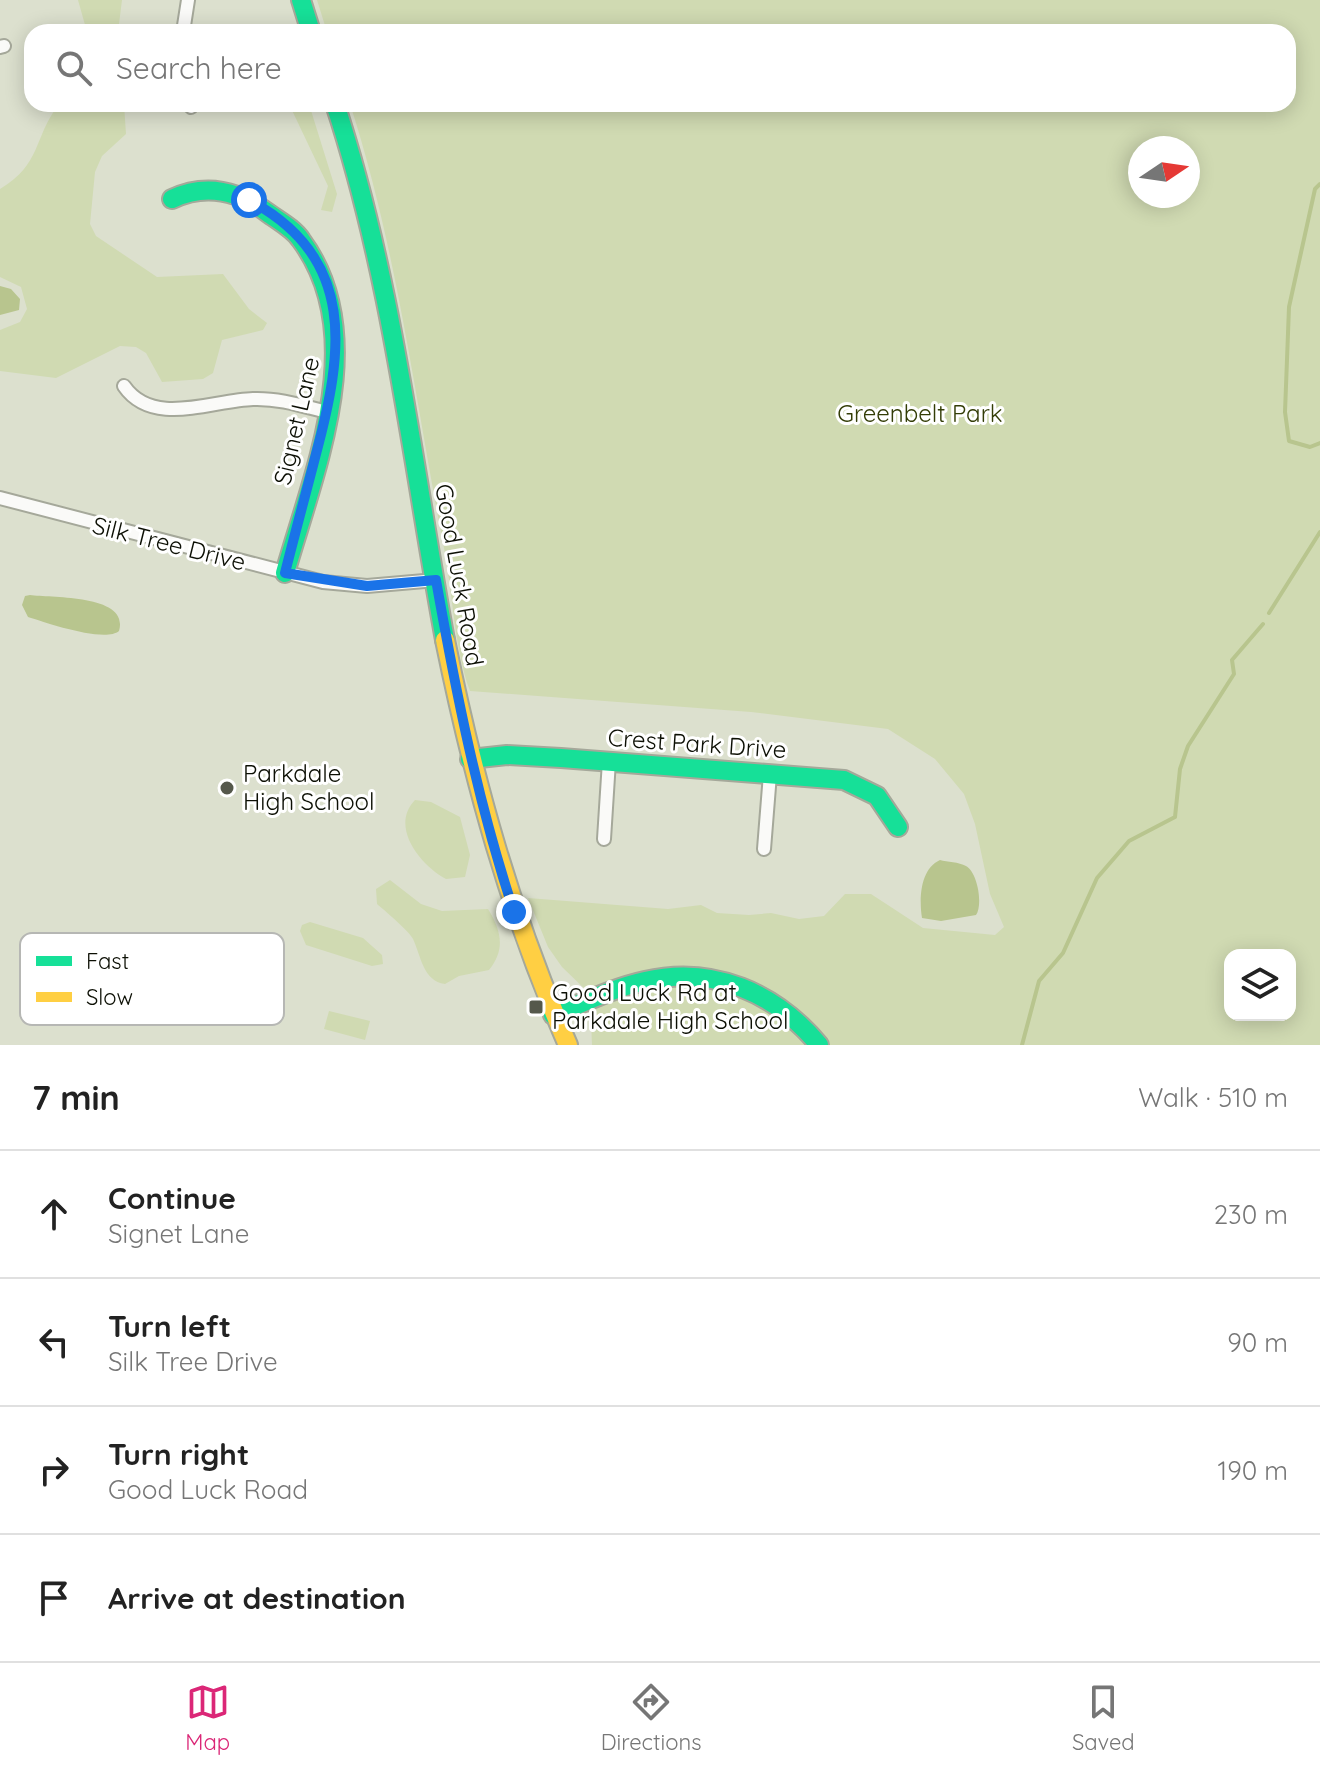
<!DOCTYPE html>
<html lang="en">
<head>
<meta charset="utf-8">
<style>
	:root { --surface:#fff; --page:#f6f6f6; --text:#222; --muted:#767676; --line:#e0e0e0; --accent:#db2777 }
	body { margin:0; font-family:Quicksand,sans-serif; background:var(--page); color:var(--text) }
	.controls { position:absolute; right:24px; bottom:24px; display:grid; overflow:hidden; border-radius:16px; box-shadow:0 4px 20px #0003 }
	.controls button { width:72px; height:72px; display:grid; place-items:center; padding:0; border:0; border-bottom:2px solid var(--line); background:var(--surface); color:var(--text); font:40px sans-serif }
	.compass { position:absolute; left:1128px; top:136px; width:72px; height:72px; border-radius:50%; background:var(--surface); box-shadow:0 4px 20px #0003; rotate:77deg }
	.stop { position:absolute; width:24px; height:24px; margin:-18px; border:6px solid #1a73e8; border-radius:50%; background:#fff }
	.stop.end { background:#1a73e8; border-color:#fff; box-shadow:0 2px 8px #0008 }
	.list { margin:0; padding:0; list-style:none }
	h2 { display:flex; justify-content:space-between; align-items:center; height:104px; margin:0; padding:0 32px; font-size:34px }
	h2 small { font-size:26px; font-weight:400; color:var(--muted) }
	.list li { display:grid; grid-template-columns:52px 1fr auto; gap:24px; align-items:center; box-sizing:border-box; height:128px; padding:0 32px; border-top:2px solid var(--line) }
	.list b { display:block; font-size:30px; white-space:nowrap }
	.list p { margin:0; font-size:26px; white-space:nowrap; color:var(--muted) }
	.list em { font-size:26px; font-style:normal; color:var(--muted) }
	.icon { flex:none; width:44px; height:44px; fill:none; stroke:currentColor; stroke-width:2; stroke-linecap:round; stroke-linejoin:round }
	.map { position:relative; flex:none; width:1320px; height:1045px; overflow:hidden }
	.search { position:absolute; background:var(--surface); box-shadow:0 4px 20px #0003; left:24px; right:24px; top:24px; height:88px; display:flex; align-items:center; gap:20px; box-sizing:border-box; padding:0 28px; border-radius:24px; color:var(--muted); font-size:30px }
	.sheet { height:616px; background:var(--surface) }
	nav { display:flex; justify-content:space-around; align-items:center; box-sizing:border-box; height:112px; border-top:2px solid var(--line); background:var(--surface); font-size:22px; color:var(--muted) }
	nav a { display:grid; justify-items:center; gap:4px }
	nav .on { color:var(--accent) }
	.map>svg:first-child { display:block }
</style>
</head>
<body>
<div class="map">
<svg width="1320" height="1045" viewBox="0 0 1320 1045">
	<rect width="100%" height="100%" fill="#dce0ce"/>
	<path fill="#d0dab2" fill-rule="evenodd" d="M78,0H122L118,32H87Z
		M317,0H1320V1045H592L590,994L562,967L548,947L528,898L668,909L701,905L717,913L749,915L771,913L799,919L824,916L845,894H871L923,928L995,935L1004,927L990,894L975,824L964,794L935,759L888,729L751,712L470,691C454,647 453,594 444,548C415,399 397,249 350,104H1288V32H327ZM1140,148H1188V196H1140ZM1230,955H1290V1015H1230Z
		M59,104H124L126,134L102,156L95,172L90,224L96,236L157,277L223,274L249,309L267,323L263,330L222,340L213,373L203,379L162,382L146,353L136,347L120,346L56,378L0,371V330L20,322L27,309L21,287L0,277V189C42,164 33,138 59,104Z
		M289,104H309L337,194L332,212L321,210L328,186Z
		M415,800L431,802L460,817L470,855L465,877L446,879C421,866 389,827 415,800Z
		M390,880L421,904L442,911L488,909C501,930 506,949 489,970L459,976L445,984C423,981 421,956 413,939C410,932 383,909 377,904L376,889Z
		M310,922L363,938L382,955L383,964L372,966L306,945L300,931L302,925Z
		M329,1011L370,1021L365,1040L324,1029Z"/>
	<path fill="#b8c58e" d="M0,286L11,289L20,299L19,310L0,315Z
		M30,595C51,598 130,594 119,631C105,643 47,623 28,617L22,605L25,596Z
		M940,860C947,862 959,862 966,866C978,873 983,905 976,915L941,921L922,918C919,899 920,869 940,860Z"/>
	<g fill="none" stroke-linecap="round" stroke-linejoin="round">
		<path stroke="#b8c58e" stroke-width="4" d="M1320,184L1315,189L1289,307L1285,412L1289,441L1310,447L1320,443
			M1269,613L1320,532
			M1022,1045L1039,981L1063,953L1097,878L1129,841L1175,817L1180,769L1188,746L1234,674L1232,660L1263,624"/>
		<g stroke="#a5a89a" stroke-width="16">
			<path id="street" d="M183,32L188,0
				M0,47L4,46
				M190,104L191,107
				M124,386C153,428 213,400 253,399C279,398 303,406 327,412
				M0,498L323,582L367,586L436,580
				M604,839L609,761
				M764,849L770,774"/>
		</g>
		<g stroke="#a5a89a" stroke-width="22">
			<path id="fast" d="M301,0L311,32
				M335,104C392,277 412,461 445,640
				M172,199C206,183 239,191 268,213C279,221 294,229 301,240C372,336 314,471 285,573
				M470,759L507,755L561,758L844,780L877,796L898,827
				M553,1015C583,1003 613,988 645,981C713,965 776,993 819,1045"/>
		</g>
		<g stroke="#a5a89a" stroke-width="22">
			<path id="slow" d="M445,640C474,782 510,912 568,1045"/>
		</g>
		<use href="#street" stroke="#fafaf8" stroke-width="12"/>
		<use href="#fast" stroke="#16e098" stroke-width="18"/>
		<use href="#slow" stroke="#ffcf43" stroke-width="18"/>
	</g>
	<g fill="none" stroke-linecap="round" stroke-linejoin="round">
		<path stroke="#1a73e8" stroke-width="10" d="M249,200C358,258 343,353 316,454C306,493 295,533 285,573L367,586L436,580C456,693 478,803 514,912"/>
	</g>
	<g fill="#55584b" stroke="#fff" stroke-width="3">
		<circle cx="227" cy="788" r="8"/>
		<rect x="528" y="999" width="16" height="16" rx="4"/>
	</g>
	<g text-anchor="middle" stroke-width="6" stroke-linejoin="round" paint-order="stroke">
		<g font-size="24" fill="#333d06" stroke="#fff">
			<text x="920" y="422">Greenbelt Park</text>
		</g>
		<g font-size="24" fill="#0c0f04" stroke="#fff">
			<text transform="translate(297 421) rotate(-77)" y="8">Signet Lane</text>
			<text transform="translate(169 544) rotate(14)" y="8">Silk Tree Drive</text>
			<text transform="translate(459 575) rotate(80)" y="8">Good Luck Road</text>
			<text transform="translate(697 744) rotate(4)" y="8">Crest Park Drive</text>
		</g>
		<g font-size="24" fill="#0c0f04" stroke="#fff" text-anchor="start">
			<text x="243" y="782">Parkdale<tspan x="243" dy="28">High School</tspan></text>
			<text x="552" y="1001">Good Luck Rd at<tspan x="552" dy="28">Parkdale High School</tspan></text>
		</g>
	</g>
	<rect x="20" y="933" width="264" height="92" rx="12" fill="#fff" stroke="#b6b7b4" stroke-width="2"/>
	<rect x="36" y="956" width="36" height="10" fill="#16e098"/>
	<rect x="36" y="992" width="36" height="10" fill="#ffcf43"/>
	<g font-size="22" fill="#0c0f04">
		<text x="86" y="969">Fast</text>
		<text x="86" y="1005">Slow</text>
	</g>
</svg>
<div class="controls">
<button><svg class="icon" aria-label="layers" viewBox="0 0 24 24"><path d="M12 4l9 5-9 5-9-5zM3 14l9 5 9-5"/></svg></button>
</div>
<svg class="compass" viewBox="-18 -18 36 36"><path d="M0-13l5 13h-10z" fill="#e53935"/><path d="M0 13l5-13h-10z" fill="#767676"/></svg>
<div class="stop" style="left:249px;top:200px"></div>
<div class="stop end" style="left:514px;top:912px"></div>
<div class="search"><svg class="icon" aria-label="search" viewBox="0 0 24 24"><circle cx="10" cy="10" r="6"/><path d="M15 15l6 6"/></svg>Search here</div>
</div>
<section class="sheet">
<h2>7 min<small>Walk · 510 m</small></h2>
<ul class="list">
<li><svg class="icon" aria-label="ahead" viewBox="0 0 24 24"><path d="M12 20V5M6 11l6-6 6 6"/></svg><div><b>Continue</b><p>Signet Lane</p></div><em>230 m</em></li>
<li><svg class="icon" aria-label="left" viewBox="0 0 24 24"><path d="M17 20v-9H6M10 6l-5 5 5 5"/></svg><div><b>Turn left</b><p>Silk Tree Drive</p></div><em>90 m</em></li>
<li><svg class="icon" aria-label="right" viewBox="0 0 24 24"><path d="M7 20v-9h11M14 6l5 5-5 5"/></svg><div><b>Turn right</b><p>Good Luck Road</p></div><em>190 m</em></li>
<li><svg class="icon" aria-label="arrive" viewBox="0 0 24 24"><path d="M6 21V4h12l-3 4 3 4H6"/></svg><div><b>Arrive at destination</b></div></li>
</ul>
</section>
<nav>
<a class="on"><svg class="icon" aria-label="map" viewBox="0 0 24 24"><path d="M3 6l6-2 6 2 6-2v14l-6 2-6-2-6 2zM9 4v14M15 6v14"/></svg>Map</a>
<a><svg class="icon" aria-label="directions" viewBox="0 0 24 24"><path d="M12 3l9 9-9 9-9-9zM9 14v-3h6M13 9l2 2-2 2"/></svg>Directions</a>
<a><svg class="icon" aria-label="saved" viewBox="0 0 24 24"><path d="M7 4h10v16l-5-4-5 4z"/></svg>Saved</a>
</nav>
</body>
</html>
